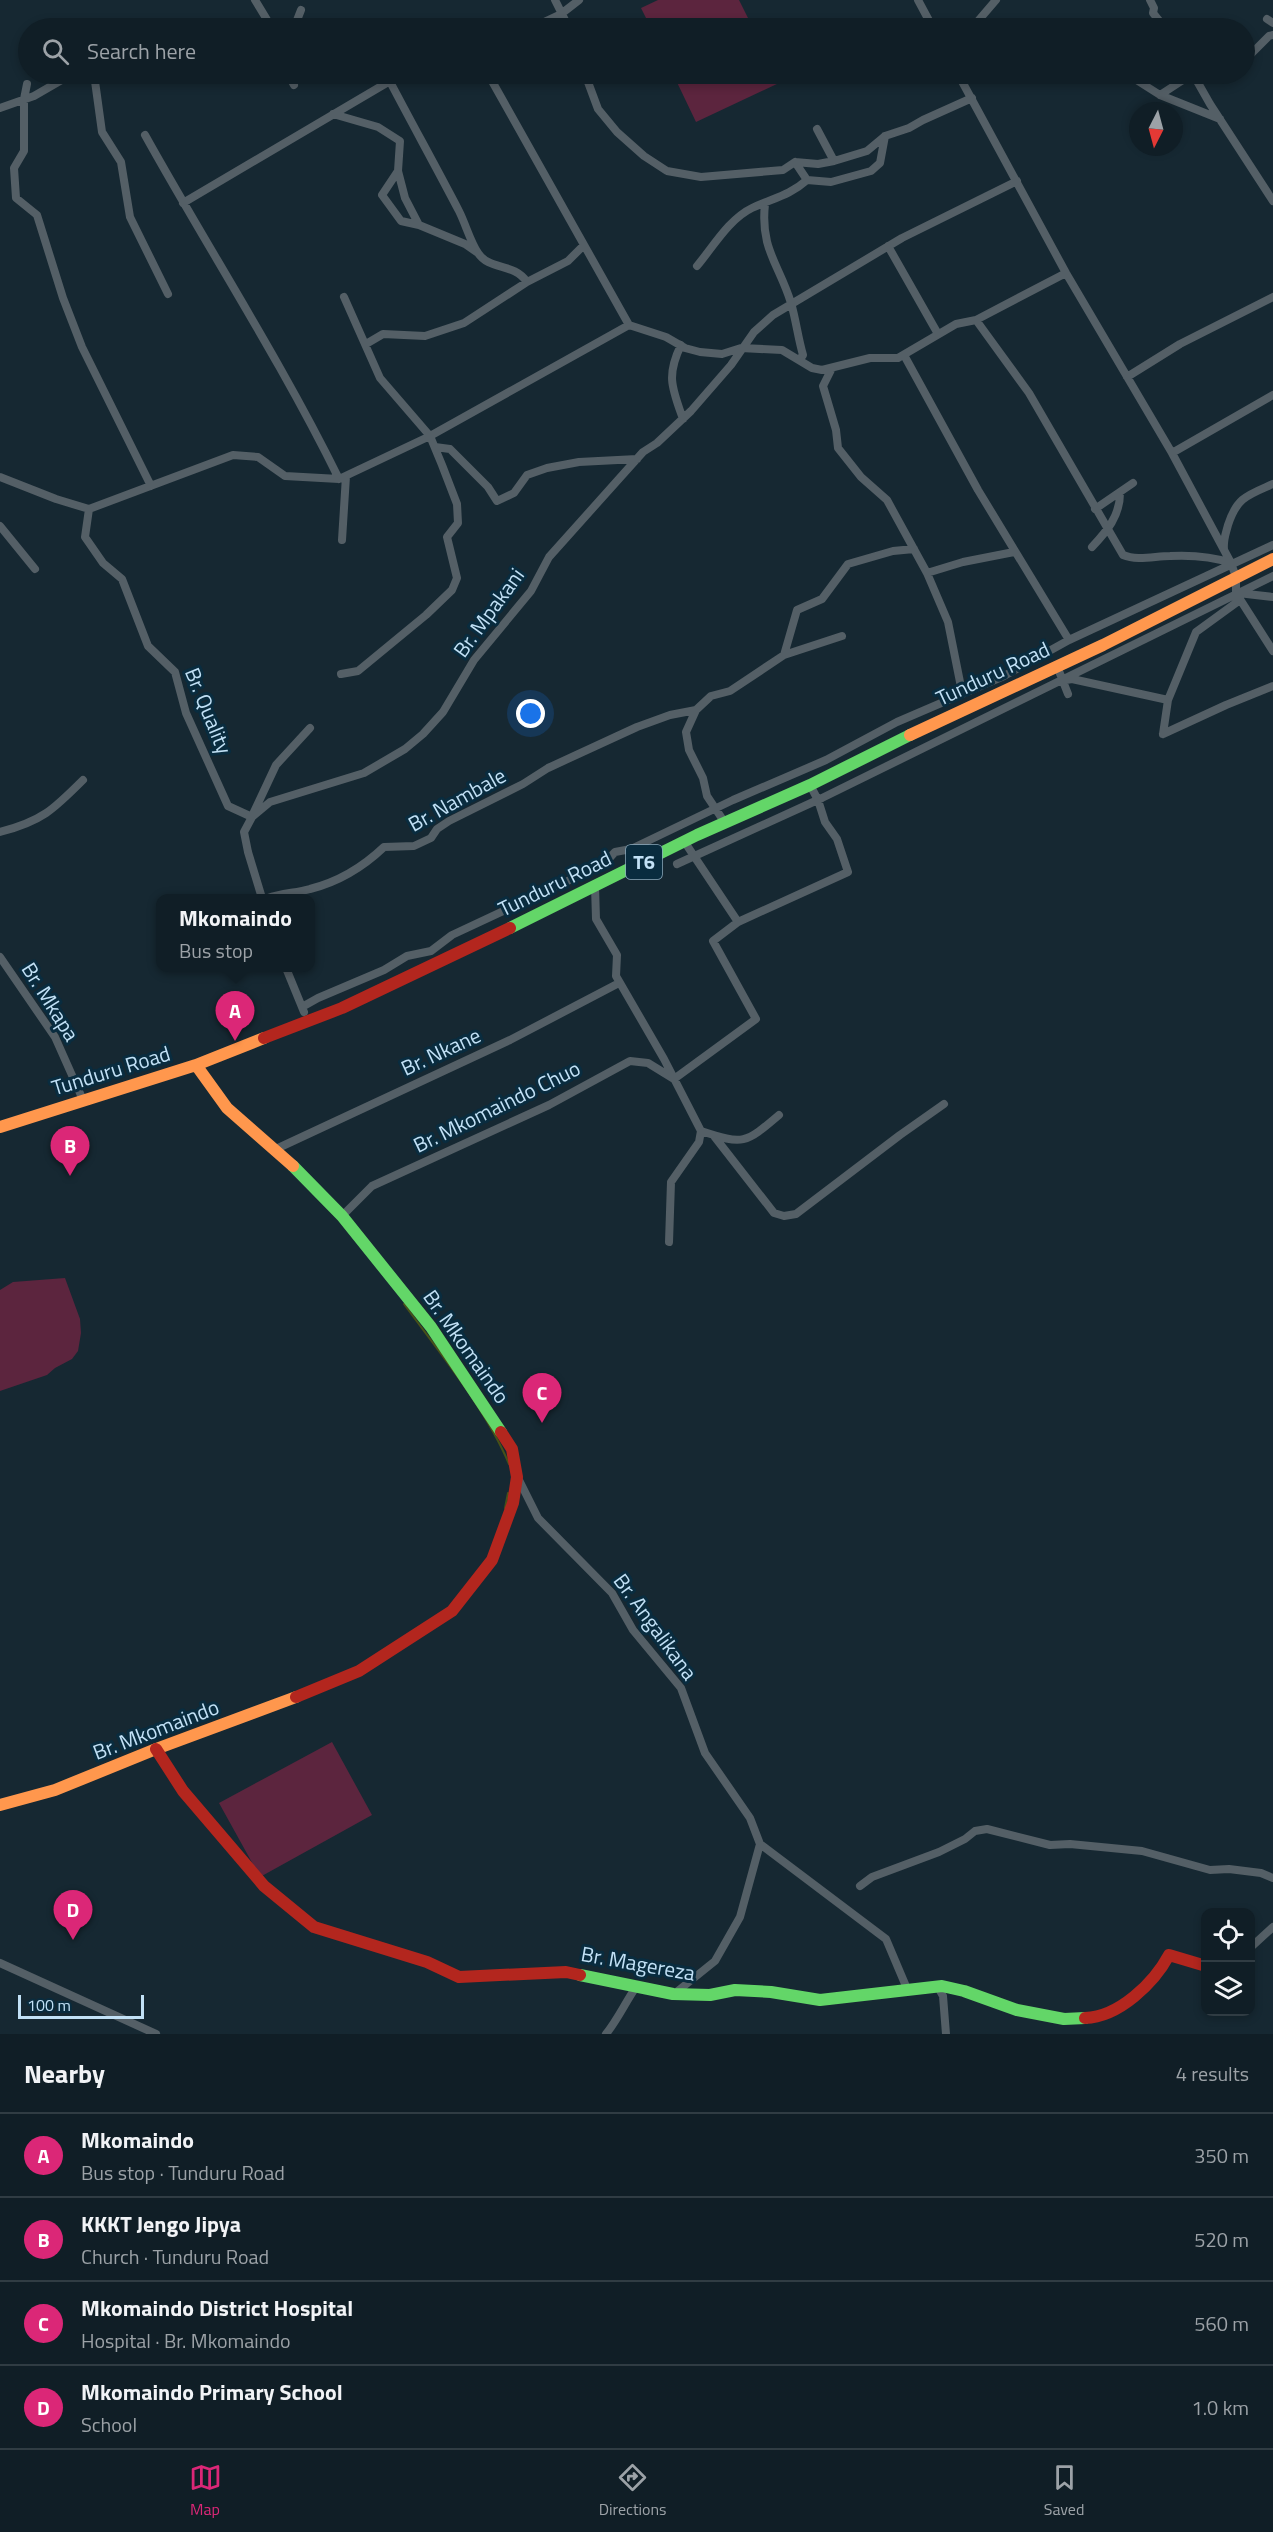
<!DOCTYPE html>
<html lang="en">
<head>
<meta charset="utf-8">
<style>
	:root { --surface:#101e26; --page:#1e2b32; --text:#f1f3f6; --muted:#9ca2a7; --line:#303c43; --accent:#db2777 }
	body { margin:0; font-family:"Titillium Web",sans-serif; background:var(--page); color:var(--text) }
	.controls { position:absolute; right:18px; bottom:18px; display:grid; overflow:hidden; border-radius:12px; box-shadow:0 3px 9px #0003 }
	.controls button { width:54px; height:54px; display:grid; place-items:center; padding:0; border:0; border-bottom:2px solid var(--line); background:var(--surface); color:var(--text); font:30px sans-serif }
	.compass { position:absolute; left:1129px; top:102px; width:54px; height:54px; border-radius:50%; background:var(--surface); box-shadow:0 3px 9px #0003; rotate:186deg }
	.scale { position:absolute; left:18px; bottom:15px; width:126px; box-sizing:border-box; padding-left:6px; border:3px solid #c2e1f6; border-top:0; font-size:16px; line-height:21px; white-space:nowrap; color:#c2e1f6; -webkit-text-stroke:4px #092c3f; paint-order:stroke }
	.you { position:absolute; left:531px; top:714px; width:21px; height:21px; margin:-15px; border:4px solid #fff; border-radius:50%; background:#1a73e8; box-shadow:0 0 0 9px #1a73e833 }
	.badge { display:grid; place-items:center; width:39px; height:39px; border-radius:50%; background:var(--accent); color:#fff; font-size:20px; font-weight:700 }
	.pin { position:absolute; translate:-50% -50px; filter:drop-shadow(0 2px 3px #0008) }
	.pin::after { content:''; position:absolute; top:32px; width:21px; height:18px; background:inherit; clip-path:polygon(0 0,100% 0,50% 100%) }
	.popup { position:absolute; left:156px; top:894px; width:159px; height:78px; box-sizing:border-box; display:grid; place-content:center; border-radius:12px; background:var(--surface); filter:drop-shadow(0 2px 4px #0005); font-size:20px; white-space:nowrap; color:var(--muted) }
	.popup b { font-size:22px; color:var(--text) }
	.popup::after { content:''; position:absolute; left:50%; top:100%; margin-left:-12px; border:12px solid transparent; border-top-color:var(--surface) }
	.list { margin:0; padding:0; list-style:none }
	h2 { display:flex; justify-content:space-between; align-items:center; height:78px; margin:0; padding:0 24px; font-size:26px }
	h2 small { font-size:20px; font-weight:400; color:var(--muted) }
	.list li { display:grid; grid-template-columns:39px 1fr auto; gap:18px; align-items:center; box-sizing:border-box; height:84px; padding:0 24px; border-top:2px solid var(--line) }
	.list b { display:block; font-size:22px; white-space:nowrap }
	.list p { margin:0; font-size:20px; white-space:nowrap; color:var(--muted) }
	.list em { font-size:20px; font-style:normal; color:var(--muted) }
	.icon { flex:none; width:33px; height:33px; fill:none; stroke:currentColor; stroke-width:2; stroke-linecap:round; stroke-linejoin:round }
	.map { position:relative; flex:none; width:1273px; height:2034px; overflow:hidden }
	.search { position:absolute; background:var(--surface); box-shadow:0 3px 9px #0003; left:18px; right:18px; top:18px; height:66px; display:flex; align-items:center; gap:15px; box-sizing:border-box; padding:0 21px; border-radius:33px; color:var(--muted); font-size:22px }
	.sheet { height:414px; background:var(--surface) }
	nav { display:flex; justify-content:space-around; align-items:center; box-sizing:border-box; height:84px; border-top:2px solid var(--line); background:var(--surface); font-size:16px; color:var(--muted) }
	nav a { display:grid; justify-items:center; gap:3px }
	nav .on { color:var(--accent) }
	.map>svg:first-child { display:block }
</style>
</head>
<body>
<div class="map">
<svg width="1273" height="2034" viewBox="0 0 1273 2034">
	<rect width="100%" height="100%" fill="#162832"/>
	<path fill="#5c253e" d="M658,0H739L753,28H651L641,8Z
		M673,74H774L779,83L696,122Z
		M65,1278L80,1319L81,1333L78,1351L72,1359L55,1368L47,1375L0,1391V1290L13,1282Z
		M332,1742L372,1815L260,1877L219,1803Z"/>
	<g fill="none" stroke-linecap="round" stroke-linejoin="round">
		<path stroke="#475118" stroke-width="2" d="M404,1304C439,1352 486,1409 509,1464
			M505,1508L508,1493"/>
		<path stroke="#545f66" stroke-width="8" d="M255,0L272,28
			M555,0L569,28
			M918,0L933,28
			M1150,0L1154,8L1153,13L1165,28
			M1267,19L1273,23
			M257,28H259
			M294,28L301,10
			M510,28L544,22L561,14L579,0
			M972,28L996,0
			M1244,55H1250L1269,36L1273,35
			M94,74L102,132L121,162L130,217L168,294
			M288,74L294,85
			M386,74C410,120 435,165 459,211C466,225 470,241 478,253C490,271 513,262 527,282
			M488,74L629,325L666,337L685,348L700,352L722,354L741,348L782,350L812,368L822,370L870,358H898L956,324L976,320L1066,273
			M585,74L598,109L617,132L644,156L667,171L701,177L783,170L795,162L818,164L834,161L867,151L885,136L909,128L923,120L972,98
			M958,74L1066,273L1172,453L1231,563L1236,577V593L1273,651
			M1127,74L1160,95L1220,119
			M1193,74L1210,104L1273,201
			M27,84L24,99V151L14,168L16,198L37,215L63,298L82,347L151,486
			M1160,95L1183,80L1198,74
			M0,108L34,96L72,74
			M333,114L378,127L400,141L398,171L405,198L419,225L465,244L478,253
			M817,129L834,161
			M145,135C209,250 281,361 339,479
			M795,162L807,180L831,182L871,171L880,163L885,136
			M398,171L382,195L401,221L419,225
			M183,203L390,81
			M765,204C760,249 779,264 791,303C796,320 798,338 803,355L800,359
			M888,246L938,334
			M697,266C713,247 729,219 752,208C773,198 789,196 807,180
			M976,320L1029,393L1123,555C1137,561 1155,556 1170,556C1191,555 1211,556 1231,563
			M366,344L383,334L425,336L464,323L527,282L568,261L584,245
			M681,345C666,376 672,388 683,419
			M904,355L978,490L1069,640
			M832,368L823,386L836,430L838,448L861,477L887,500L927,573L948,622L962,692
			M1127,377L1180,344L1273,297
			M435,447L450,449L488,487L497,501L514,493L527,475L547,468L579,462L637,459
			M1172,453L1273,395
			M0,477L56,499L89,509L233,455L258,457L285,476L339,479L430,436L629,325
			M89,509L85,537L103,563L122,579L148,646L175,672L186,713L228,806L252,817L244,832L248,852L262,898
			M1095,509L1133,483
			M0,526L35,569
			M342,540L346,476
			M1092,547C1107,531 1120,516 1120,493
			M1224,549C1223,540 1226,533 1228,525C1237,497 1248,495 1273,484
			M927,573L963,562L1014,552
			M1238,593L1273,597
			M784,655L842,636
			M1057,666L1068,694
			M341,674L358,671L426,615L452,590L457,578L447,537L458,523L457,504L442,465L430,436L380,378L344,297
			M1066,680L1072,679L1168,700
			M1163,734L1168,700L1196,632L1240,600
			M1163,734L1226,705L1273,686
			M253,814L276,765L310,728
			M252,817L270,802L364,773L405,749L423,734L443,712L474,660L531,591L549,557L643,452L657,443L691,411L731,365L754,332L773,315L902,238L1017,181
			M725,823L707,796L703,778L689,750L686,732L696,710L711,696L730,691L784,655L797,610L822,599L848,564L893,551L914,549
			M0,832C42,821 53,810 83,780
			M677,864L822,798L1273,576
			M595,886L596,919L617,955L616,976L664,1059L701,1131L699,1142L671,1182L669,1242
			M268,898C281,893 296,893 310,889C338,882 363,867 384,847L414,846L431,838L437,829L449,821L523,784L548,768L637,727L670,715L696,710
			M738,922L848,872L837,839L825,822L818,800L810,785
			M0,957L55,1037L83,1100
			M286,968L304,1012
			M302,1007L318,998L384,970L407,956L431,951L452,935L604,864L615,852L631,849L733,800L826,760L897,722L1004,676L1069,640L1273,545
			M701,1131C744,1145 745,1144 779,1115
			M714,1136L774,1213L784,1216L796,1214L900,1135L944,1104
			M276,1149L510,1040L619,983
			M342,1216L372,1186L549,1105L630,1061L648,1063L674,1079L756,1019L713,941L738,922L684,841
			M518,1478L538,1518L612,1593L633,1630L681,1688L705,1753L750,1818L760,1844L740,1917L715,1961L674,1994
			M760,1844L886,1939L908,1991
			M860,1886L872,1877L939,1852L965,1839L975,1831L987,1829L1050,1845L1070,1844L1142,1851L1210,1870L1229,1869L1261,1873L1273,1878
			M1250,1948L1273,1927
			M0,1963L156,2034
			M938,1987L943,1996L946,2034
			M606,2034C618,2019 625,2003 636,1987"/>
		<path stroke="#63d668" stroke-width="12" d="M510,928L697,835L810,785L910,735
			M293,1166L342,1216L431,1327L501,1432
			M580,1975L673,1994L710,1995L735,1990L771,1992L820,2000L942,1986L964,1991L1017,2010L1064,2019L1085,2018"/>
		<path stroke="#ff974d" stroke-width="12" d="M910,735L1103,645L1273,559
			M196,1065L227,1108L293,1166
			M0,1127L196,1065L264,1038
			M0,1805L55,1790L156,1749L296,1697"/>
		<path stroke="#b3261e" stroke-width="12" d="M264,1038L342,1008L510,928
			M296,1697L359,1671L452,1611L492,1560L513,1503L517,1477L512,1449L501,1432
			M156,1749L183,1791L264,1886L314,1927L427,1962L459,1977L566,1972L580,1975
			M1085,2018C1119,2017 1154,1983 1169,1955L1206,1966"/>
	</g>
	<g text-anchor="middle" stroke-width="6" stroke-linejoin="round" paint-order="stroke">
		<rect fill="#092c3f" stroke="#8aabbf" stroke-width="1.5" x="626" y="845" width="36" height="34" rx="4.5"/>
		<g font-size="20" font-weight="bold" fill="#c2e1f6">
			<text x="644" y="869">T6</text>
		</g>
		<g font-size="21" fill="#c2e1f6" stroke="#092c3f">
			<text transform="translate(489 613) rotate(-54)" y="7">Br. Mpakani</text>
			<text transform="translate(993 674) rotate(-25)" y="7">Tunduru Road</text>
			<text transform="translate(208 711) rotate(68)" y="7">Br. Quality</text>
			<text transform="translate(457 800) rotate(-29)" y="7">Br. Nambale</text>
			<text transform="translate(555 884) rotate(-26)" y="7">Tunduru Road</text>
			<text transform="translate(50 1002) rotate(58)" y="7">Br. Mkapa</text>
			<text transform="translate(441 1052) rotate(-25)" y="7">Br. Nkane</text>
			<text transform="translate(111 1071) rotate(-17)" y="7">Tunduru Road</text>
			<text transform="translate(497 1107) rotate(-26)" y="7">Br. Mkomaindo Chuo</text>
			<text transform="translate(466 1347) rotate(55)" y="7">Br. Mkomaindo</text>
			<text transform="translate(655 1627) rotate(54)" y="7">Br. Angalikana</text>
			<text transform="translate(156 1730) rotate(-21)" y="7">Br. Mkomaindo</text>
			<text transform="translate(638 1964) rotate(10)" y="7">Br. Magereza</text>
		</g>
	</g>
</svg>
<div class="controls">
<button><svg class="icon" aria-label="locate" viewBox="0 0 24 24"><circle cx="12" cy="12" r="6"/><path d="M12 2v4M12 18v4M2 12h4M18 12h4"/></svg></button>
<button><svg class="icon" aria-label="layers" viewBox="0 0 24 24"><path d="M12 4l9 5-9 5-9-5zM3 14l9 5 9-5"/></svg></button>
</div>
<svg class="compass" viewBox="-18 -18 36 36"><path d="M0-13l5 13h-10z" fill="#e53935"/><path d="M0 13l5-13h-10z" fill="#9ca2a7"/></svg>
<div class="scale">100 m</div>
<div class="you"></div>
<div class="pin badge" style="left:235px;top:1041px">A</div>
<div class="popup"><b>Mkomaindo</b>Bus stop</div>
<div class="pin badge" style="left:70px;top:1176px">B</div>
<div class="pin badge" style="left:542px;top:1423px">C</div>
<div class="pin badge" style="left:73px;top:1940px">D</div>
<div class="search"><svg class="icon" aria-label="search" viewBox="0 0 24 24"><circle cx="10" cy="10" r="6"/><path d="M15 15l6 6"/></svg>Search here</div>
</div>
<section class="sheet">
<h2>Nearby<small>4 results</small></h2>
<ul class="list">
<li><span class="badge">A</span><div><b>Mkomaindo</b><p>Bus stop · Tunduru Road</p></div><em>350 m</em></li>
<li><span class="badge">B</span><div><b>KKKT Jengo Jipya</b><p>Church · Tunduru Road</p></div><em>520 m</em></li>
<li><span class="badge">C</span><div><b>Mkomaindo District Hospital</b><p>Hospital · Br. Mkomaindo</p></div><em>560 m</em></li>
<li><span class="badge">D</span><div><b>Mkomaindo Primary School</b><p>School</p></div><em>1.0 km</em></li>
</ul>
</section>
<nav>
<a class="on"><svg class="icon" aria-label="map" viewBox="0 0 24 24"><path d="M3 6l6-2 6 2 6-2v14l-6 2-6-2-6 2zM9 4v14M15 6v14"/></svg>Map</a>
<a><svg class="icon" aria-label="directions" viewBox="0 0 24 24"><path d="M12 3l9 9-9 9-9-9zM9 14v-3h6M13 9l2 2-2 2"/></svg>Directions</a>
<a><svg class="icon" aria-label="saved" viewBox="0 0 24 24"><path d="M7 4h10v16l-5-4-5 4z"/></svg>Saved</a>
</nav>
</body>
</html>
